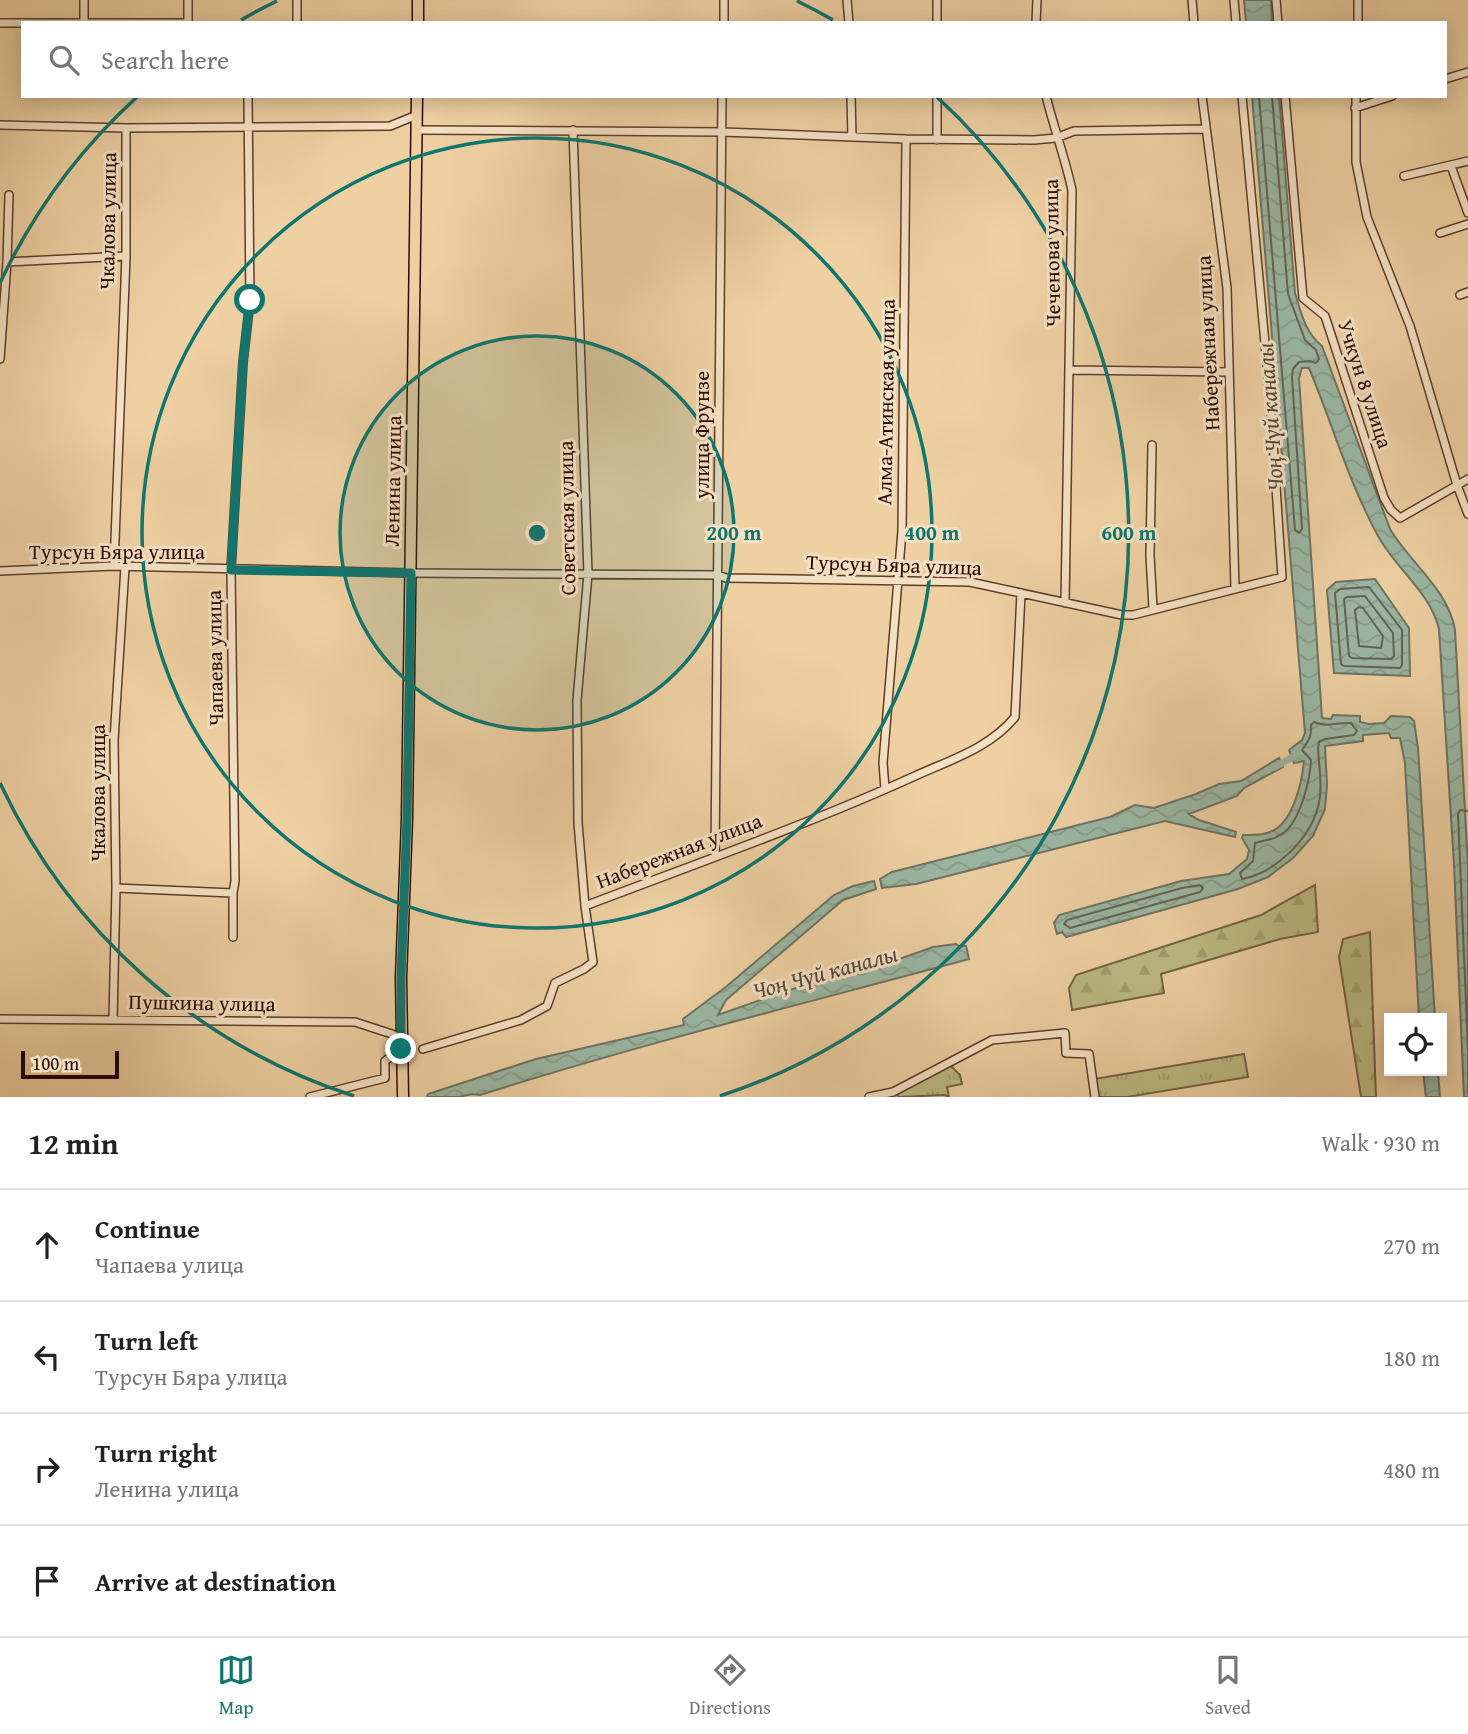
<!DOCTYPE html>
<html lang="en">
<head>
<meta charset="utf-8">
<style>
	:root { --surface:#fff; --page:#f6f6f6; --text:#222; --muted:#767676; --line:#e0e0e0; --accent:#0f766e }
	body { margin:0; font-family:"Gentium Book Plus",serif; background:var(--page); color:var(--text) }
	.controls { position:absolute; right:21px; bottom:21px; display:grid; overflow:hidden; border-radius:0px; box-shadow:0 4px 18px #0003 }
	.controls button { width:63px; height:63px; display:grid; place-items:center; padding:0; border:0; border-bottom:2px solid var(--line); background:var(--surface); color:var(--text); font:35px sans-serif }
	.scale { position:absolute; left:21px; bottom:18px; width:98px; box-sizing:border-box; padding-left:7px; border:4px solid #2d0d01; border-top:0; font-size:19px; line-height:24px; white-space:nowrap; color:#2d0d01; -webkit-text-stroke:5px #f4e0c3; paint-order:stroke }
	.stop { position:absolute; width:21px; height:21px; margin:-16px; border:5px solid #0f766e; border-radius:50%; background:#fff }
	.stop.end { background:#0f766e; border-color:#fff; box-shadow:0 2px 7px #0008 }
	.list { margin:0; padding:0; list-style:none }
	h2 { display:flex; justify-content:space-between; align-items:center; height:91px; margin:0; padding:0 28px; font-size:30px }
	h2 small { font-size:23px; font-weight:400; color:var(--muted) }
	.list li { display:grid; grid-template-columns:46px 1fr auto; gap:21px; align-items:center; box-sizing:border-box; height:112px; padding:0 28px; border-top:2px solid var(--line) }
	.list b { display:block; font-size:26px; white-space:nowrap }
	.list p { margin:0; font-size:23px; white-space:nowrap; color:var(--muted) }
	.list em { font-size:23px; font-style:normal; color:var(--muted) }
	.icon { flex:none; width:38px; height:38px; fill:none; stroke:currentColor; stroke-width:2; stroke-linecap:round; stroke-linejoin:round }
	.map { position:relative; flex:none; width:1468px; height:1097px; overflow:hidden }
	.search { position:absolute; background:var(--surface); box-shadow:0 4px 18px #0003; left:21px; right:21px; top:21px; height:77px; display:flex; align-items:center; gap:18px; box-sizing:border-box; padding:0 24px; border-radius:0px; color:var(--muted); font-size:26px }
	.sheet { height:539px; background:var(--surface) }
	nav { display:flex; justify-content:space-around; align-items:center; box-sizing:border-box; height:98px; border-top:2px solid var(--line); background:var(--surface); font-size:19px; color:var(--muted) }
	nav a { display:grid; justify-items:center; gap:4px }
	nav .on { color:var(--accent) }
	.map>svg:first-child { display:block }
</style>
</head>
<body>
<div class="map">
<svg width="1468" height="1097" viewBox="0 0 1468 1097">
	<defs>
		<pattern id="grass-tufts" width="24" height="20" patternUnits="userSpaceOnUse" patternTransform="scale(1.75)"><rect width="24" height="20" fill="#bcba83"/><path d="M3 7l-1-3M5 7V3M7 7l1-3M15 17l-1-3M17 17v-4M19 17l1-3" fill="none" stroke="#a29f6f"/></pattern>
		<pattern id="forest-firs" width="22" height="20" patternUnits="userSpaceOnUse" patternTransform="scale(1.75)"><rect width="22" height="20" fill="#bcba83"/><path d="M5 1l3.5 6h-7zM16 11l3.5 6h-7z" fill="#a29f6f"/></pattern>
		<pattern id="water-waves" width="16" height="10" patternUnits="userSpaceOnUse" patternTransform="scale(1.75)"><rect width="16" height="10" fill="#9ab7a3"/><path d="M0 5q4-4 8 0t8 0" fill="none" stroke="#859c8b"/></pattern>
	</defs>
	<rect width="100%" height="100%" fill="#eed0a3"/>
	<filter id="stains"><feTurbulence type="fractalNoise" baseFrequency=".00286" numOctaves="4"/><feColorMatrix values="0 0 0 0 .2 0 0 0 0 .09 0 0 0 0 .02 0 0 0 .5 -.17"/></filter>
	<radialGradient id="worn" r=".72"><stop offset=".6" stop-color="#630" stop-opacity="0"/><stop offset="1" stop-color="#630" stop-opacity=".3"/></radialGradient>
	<path fill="url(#grass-tufts)" stroke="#746442" stroke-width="2" d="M1244,1054L1248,1077L1127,1097H1097L1094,1079Z
		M950,1065L960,1075L962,1084L947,1087L949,1097L945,1095L898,1097L897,1093Z"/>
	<path fill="url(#forest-firs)" stroke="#746442" stroke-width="2" d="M1315,885L1318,932L1280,939L1161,974L1164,993L1072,1010L1069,988L1076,975L1261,915Z
		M1370,932L1376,1097H1361L1339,957L1343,939Z"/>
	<path fill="url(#water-waves)" stroke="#6e7362" stroke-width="2" d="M1244,0H1271L1272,23H1246Z
		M1252,96H1279L1295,293C1301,313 1305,332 1322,346L1390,529C1410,563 1448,589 1455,630L1468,866V1097H1464L1454,865L1439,629C1430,592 1396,569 1378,536C1349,483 1332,423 1309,368H1302L1299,378L1322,718L1331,719L1333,715L1360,716V722L1369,724L1384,723L1391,716L1410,717L1414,721L1418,748L1435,1018H1419L1405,763L1400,738H1391L1389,733L1363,735V741L1325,746L1327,785L1325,809L1313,836L1293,858L1268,877L1238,889L1066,937L1062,932L1057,934L1054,923L1059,915L1181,881L1229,874L1247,859L1249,850L1242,838L1243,835C1252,835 1261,836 1270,832C1293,824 1302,782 1304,761L1294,763L1289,750L1302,740L1305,733Z
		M1375,579L1409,628L1410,676L1334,673L1327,590L1336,582Z
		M1279,758L1283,767L1244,788L1237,796L1189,814L1199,820L1236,832L1235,837L1165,821L916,884L882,888L880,879L892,872L1110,817L1135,805L1154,808L1196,794L1219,784L1241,781Z
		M874,881L876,889L843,900L726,1000L718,1015L789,990L891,962L933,947L956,944L959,946H966L969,959C806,1003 641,1044 480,1095L472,1094L459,1097H427L428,1094L536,1059L684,1025L683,1019L727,986L834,895L853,886Z
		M1423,1071H1438L1440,1097H1426Z"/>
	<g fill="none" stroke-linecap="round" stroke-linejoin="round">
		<path stroke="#646252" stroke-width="2" d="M1259,96L1295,530L1299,533L1302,529L1292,377L1293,369L1299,362L1309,361L1316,363L1319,359L1316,350L1305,340L1288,294L1272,96
			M1369,587L1402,630V665L1400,668L1344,666L1341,664L1335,593L1340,589Z
			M1365,596L1393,633L1394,656L1391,659L1352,658L1349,656L1344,599L1347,597Z
			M1359,607L1363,608L1383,636L1381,648L1359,646L1355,610Z
			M1314,722C1327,728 1337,722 1351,723L1357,731L1354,735L1325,739L1319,742L1318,748C1319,767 1323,789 1318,807C1309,840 1275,873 1242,879L1240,873L1253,861L1255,843C1266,840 1278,839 1287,830C1301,816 1310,780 1311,760L1302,750C1308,741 1312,737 1311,725Z
			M1468,811L1460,810L1458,814L1468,1050
			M1200,885L1203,888L1200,892L1070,928L1064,924L1067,920L1182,888Z"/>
		<path stroke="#9ab7a3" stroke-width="7" d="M1275,767L1298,754"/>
		<g stroke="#5d3e2a" stroke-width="10">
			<path id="minor" d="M188,0V23
				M297,0V23
				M847,0L849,23
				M1192,0L1194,23
				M1234,0L1236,23
				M1276,0L1278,23
				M1358,0V23
				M84,22V0
				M0,23H188
				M724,23V0
				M937,23V0
				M1036,23L1037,0
				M1445,79L1468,72
				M851,96L852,137
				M1046,96C1054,128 1065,158 1072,190L1065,603
				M1202,96L1227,288L1235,589
				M1285,96L1303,298L1325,316L1384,498L1391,510L1400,518L1468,479
				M1356,96V162L1367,217L1410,326L1457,485L1468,514
				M1355,108L1392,96
				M0,125L126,128L390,126L417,115
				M417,130L722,132L906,139L1034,140L1056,138L1074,131L1205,129
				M573,130L588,574L577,700L578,823L585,906
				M937,140V96
				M1451,166L1468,213
				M1404,176L1468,161
				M1440,233L1468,224
				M7,262L126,256
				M1460,295L1468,292
				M0,359L7,262L9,195
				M1071,370L1228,372
				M1152,445L1150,556L1153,608
				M114,566L126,256V128
				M0,571L114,566L411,573L718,575L726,578L970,582L1122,615H1133L1282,577L1270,397L1242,96
				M885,789L883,763L902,531L906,139
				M715,857L722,96
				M116,888L233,893L235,881L231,570L243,362L250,301L248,96
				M233,893V937
				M0,1019L355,1022L401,1037
				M113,1020L116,888L114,740L125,567
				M423,1049L521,1020L547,1006L555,983L584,969L593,962L585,906C695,864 807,825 915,776C950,760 990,748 1015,717L1021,593
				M310,1097L385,1078V1061L401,1049
				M869,1097L893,1092L992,1040L1065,1033L1066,1053L1089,1054L1095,1097"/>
		</g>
		<g stroke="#2d0d01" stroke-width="13">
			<path id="primary" d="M418,23V0
				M403,1097L401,978L407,819L417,96"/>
		</g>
		<use href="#minor" stroke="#f4e0c3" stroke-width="7"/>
		<use href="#primary" stroke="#eed0a3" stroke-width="10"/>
	</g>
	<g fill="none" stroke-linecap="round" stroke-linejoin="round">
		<path stroke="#0f766e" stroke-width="9" d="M250,300L243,362L231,570L411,573L407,819L401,978V1049"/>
	</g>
	<circle cx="537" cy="533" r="197" fill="#0f766e" fill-opacity=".12"/>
	<g fill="none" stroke="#0f766e" stroke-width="3.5">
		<circle cx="537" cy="533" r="197"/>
		<circle cx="537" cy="533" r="395"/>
		<path d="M354 1096A592 592 0 0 1 0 783M0 283A592 592 0 0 1 137 97M241 20A592 592 0 0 1 277 1M797 1A592 592 0 0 1 833 20M937 97A592 592 0 0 1 720 1096"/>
	</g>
	<g text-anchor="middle" stroke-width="6" stroke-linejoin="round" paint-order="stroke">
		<g font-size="21" fill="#2d0d01" stroke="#f4e0c3">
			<text transform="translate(108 221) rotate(-89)" y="7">Чкалова улица</text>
			<text transform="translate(1052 253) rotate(-91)" y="7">Чеченова улица</text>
			<text transform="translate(1208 343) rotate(-93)" y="7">Набережная улица</text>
			<text transform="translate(1365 384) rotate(72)" y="7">Учкун 8 улица</text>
			<text transform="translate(886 402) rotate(-89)" y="7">Алма-Атинская улица</text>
			<text transform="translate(702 435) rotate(-90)" y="7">улица Фрунзе</text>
			<text transform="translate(393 481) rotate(-89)" y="7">Ленина улица</text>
			<text transform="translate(567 518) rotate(-91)" y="7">Советская улица</text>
			<text x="117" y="559">Турсун Бяра улица</text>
			<text transform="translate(894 565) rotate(2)" y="7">Турсун Бяра улица</text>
			<text transform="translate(215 658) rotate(-91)" y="7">Чапаева улица</text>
			<text transform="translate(98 793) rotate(-90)" y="7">Чкалова улица</text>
			<text transform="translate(679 851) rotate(-21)" y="7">Набережная улица</text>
			<text transform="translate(202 1003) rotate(1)" y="7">Пушкина улица</text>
		</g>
		<g font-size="23" font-style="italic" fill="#53483a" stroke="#f4e0c3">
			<text transform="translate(1270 417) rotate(-94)" y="8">Чоң Чүй каналы</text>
			<text transform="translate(825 972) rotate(-15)" y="8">Чоң Чүй каналы</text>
		</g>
	</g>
	<circle cx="537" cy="533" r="10" fill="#0f766e" stroke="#f4e0c3" stroke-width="3.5"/>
	<g font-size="21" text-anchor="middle" font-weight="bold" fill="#0f766e" stroke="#f4e0c3" stroke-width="6" stroke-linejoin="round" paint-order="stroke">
		<text x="734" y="540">200 m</text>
		<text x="932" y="540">400 m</text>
		<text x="1129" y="540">600 m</text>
	</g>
	<rect width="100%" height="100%" filter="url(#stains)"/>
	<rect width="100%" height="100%" fill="url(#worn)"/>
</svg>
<div class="controls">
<button><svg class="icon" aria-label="locate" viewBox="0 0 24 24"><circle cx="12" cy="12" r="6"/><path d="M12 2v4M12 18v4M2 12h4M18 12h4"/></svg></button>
</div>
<div class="scale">100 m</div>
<div class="stop" style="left:250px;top:300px"></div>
<div class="stop end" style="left:401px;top:1049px"></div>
<div class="search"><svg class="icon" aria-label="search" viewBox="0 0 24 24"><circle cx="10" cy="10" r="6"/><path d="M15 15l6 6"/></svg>Search here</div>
</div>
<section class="sheet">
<h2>12 min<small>Walk · 930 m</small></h2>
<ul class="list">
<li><svg class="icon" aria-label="ahead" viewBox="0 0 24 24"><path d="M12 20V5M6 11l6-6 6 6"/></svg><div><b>Continue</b><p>Чапаева улица</p></div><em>270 m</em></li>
<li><svg class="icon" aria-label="left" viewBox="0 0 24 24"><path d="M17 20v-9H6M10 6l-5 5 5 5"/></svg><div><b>Turn left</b><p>Турсун Бяра улица</p></div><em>180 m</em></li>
<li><svg class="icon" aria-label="right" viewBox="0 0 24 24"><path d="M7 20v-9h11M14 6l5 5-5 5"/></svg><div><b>Turn right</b><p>Ленина улица</p></div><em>480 m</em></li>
<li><svg class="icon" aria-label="arrive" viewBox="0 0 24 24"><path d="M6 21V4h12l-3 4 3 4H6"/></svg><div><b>Arrive at destination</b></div></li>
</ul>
</section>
<nav>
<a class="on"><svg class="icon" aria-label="map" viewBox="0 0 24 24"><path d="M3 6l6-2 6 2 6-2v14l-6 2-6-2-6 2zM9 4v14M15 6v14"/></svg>Map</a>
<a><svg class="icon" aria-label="directions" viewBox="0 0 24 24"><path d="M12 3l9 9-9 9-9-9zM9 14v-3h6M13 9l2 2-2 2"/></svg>Directions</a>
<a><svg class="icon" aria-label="saved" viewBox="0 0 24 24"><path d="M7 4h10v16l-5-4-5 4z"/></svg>Saved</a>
</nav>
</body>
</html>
